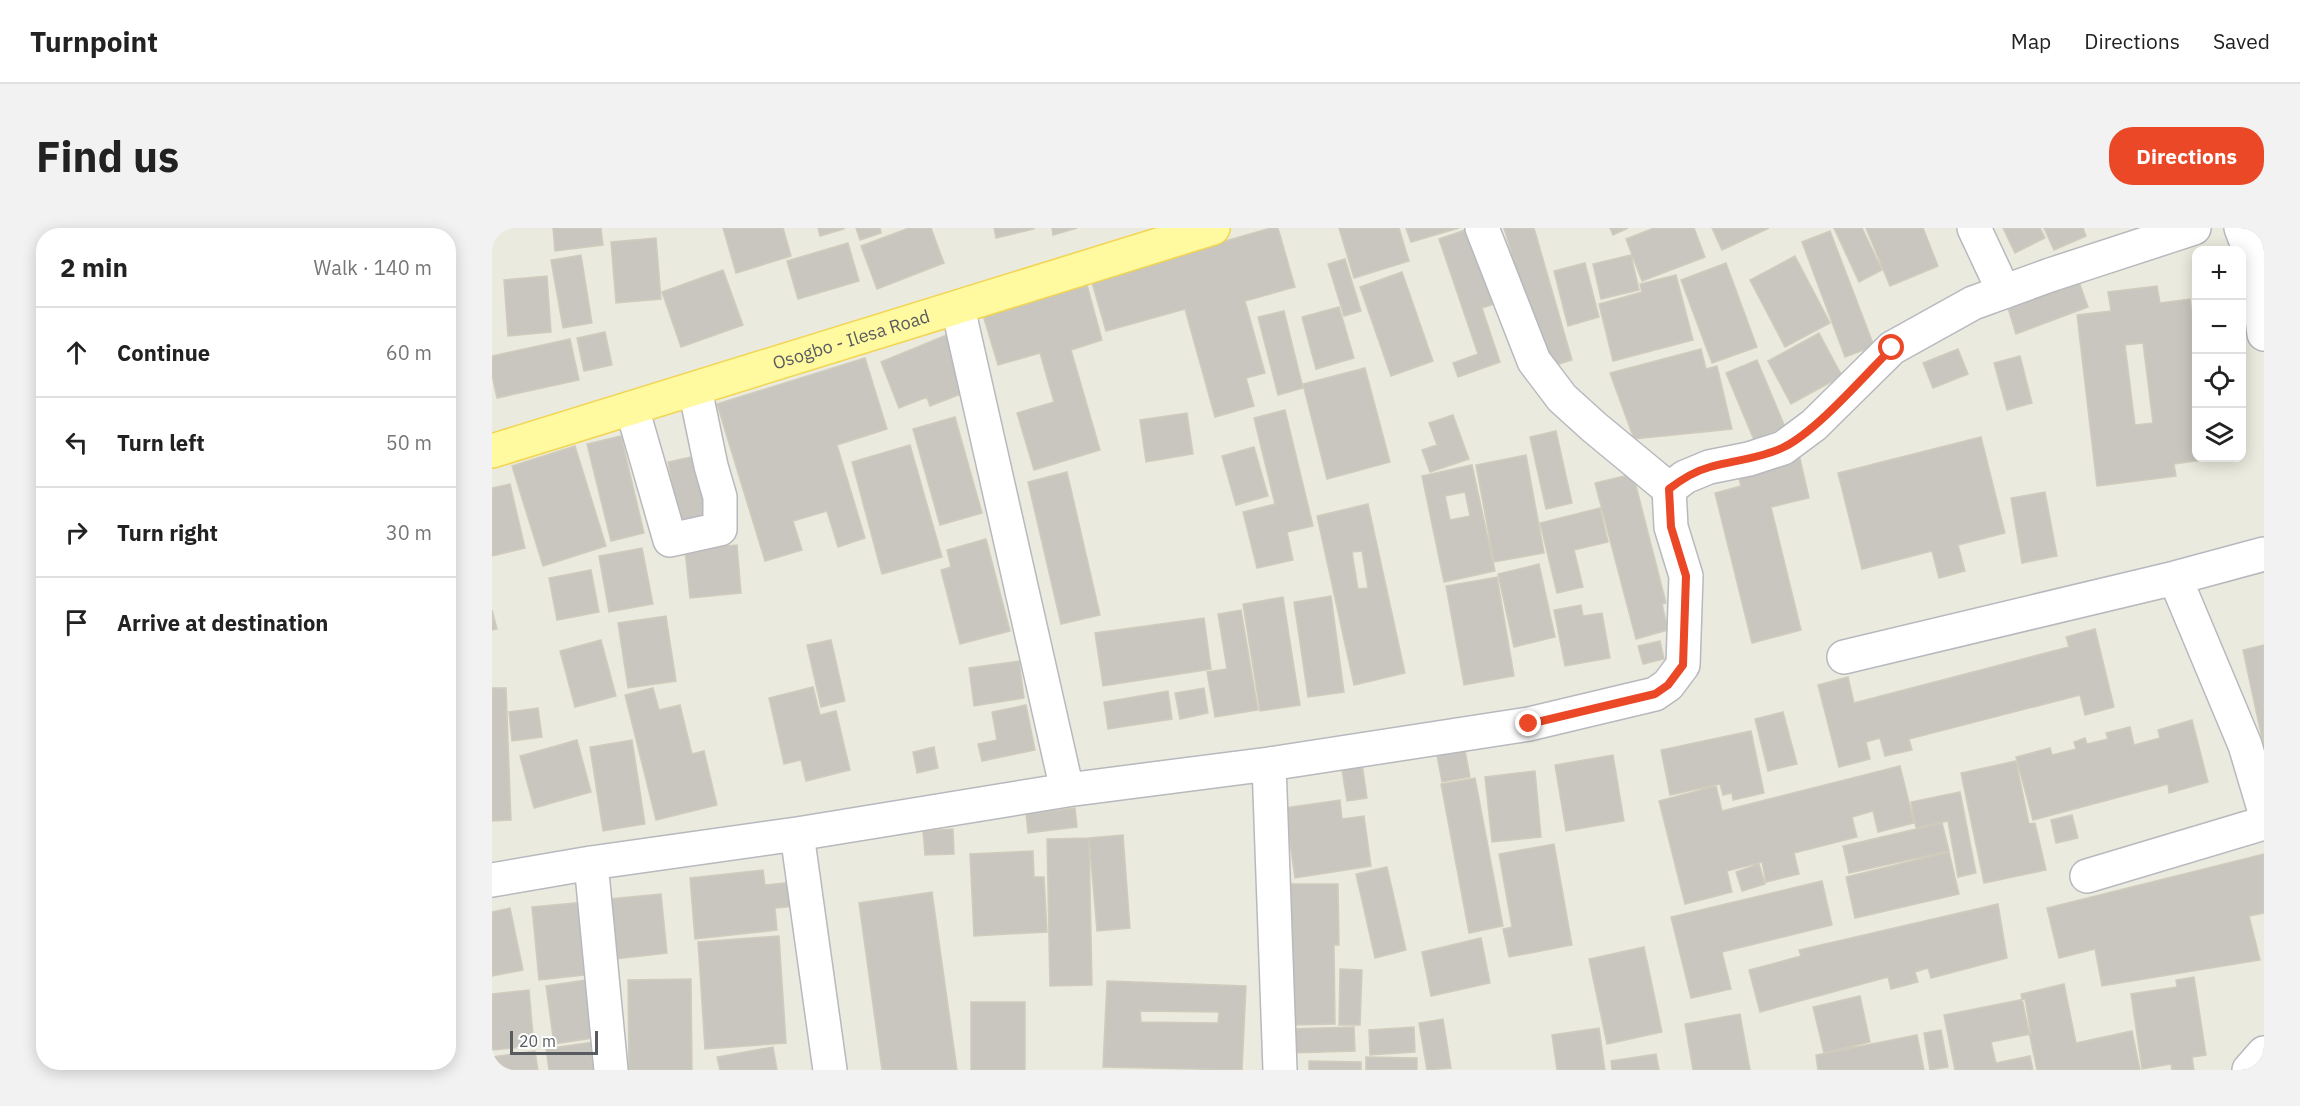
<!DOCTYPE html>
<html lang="en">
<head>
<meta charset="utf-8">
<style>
	:root { --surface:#fff; --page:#f2f2f2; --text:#222; --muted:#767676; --line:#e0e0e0; --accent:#ea4826 }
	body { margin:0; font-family:"IBM Plex Sans",sans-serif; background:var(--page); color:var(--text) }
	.controls { position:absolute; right:18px; top:18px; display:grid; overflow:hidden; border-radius:12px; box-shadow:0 3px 15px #0003 }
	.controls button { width:54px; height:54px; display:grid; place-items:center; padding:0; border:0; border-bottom:2px solid var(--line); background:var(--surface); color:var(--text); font:30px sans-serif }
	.scale { position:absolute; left:18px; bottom:15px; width:88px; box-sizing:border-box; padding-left:6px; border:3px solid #585b60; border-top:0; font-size:16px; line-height:21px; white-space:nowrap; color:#585b60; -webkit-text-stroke:4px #fff; paint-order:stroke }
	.stop { position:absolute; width:18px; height:18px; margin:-14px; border:4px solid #ea4826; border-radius:50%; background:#fff }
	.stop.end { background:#ea4826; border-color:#fff; box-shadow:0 2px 6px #0008 }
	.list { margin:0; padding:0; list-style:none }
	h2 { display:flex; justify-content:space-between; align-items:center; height:78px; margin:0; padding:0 24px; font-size:26px }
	h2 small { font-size:20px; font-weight:400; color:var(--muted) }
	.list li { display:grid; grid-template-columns:39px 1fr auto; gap:18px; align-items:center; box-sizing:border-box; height:90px; padding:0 24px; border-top:2px solid var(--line) }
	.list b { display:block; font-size:22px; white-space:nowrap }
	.list em { font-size:20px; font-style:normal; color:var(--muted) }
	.icon { flex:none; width:33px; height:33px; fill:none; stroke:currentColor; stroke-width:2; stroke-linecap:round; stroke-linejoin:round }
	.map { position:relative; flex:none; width:1772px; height:842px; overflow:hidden; border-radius:24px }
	header { display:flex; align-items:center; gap:36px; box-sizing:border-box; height:84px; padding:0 30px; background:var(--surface); border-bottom:2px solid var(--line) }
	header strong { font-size:28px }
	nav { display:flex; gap:33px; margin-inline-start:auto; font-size:21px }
	.intro { display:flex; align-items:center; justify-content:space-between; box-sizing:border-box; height:144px; padding:0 36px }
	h1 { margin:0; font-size:42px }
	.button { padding:15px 27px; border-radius:24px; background:var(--accent); color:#fff; font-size:21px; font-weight:700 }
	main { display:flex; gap:36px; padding:0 36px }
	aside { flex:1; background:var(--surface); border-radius:24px; box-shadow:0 3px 15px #0003 }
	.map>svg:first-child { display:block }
</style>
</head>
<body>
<header>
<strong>Turnpoint</strong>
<nav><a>Map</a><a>Directions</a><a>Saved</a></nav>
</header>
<div class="intro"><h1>Find us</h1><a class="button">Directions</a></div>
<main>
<aside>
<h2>2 min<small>Walk · 140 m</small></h2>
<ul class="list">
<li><svg class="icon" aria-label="ahead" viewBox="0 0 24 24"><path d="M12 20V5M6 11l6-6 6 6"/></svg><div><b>Continue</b></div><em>60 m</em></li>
<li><svg class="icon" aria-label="left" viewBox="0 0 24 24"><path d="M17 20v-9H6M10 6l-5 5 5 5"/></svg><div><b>Turn left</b></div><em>50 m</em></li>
<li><svg class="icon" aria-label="right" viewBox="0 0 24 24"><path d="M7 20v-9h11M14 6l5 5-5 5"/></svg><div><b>Turn right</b></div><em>30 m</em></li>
<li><svg class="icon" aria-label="arrive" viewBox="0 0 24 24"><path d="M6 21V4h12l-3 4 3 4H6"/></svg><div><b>Arrive at destination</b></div></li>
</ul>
</aside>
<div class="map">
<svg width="1772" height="842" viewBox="0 0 1772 842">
	<rect width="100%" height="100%" fill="#ebeade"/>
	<path fill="#c8c6be" stroke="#d0ccbd" stroke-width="1.5" fill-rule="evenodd" d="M61,0H109L111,17L63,23Z
		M231,0H291L299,28L244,45Z
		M326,0H352V1L328,8Z
		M364,0H388L389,5L368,12Z
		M417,0H439L452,35L385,61L369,18Z
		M502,0H542V1L504,10Z
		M560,0H585L561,7Z
		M779,0H786L803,59L753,73L773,145L754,150L762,178L723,189L693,81L614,103L599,51Z
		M847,0H907L917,33L862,50Z
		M914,0H967L919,14Z
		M1012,0H1042L1080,132L1054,140Z
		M1118,0H1136L1121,7Z
		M1162,0H1202L1213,29L1150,53L1134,11Z
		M1220,0H1277L1230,22Z
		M1342,0H1370L1390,42L1367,54Z
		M1374,0H1431L1446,38L1398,58Z
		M1511,0H1548L1553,10L1523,25Z
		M1552,0H1591L1594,8L1562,22Z
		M976,1L1002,76L990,80L1008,134L966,149L961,135L986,126L947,11Z
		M1338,3L1382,118L1353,129L1310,14Z
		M164,10L169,71L124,75L119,14Z
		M356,15L367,53L306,71L295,33Z
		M89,27L100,95L71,100L59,32Z
		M1139,27L1147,62L1109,71L1101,36Z
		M1303,28L1338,95L1293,119L1258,52Z
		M853,31L869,83L852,88L836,36Z
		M1093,35L1107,89L1076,98L1062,43Z
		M1234,35L1265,119L1220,135L1189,52Z
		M231,42L251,97L189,119L170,64Z
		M910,44L941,133L899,148L868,59Z
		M1184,47L1201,112L1121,133L1107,76L1150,64L1148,56Z
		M55,48L59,104L16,108L12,52Z
		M1587,54L1596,79L1524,106L1516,80Z
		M595,57L610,112L579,122L608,222L542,242L525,185L562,174L548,125L506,137L491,87Z
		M1665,58L1668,75L1698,71L1704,122V230H1717L1718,231L1682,236L1684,248L1605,258L1585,87L1619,83L1616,64ZM1651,115L1661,195L1643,197L1633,117Z
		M847,79L862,130L824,141L810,89Z
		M792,83L811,160L786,167L766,89Z
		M113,104L120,137L92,143L85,110Z
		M1327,105L1350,148L1299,176L1276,133Z
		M457,106L479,162L438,178L435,169L407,180L389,134Z
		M78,111L87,152L5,170L0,147V128Z
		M1209,121L1214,141L1225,138L1240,201L1142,211L1118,145Z
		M1466,121L1476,146L1441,160L1431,135Z
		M1528,128L1540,175L1515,182L1502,135Z
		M373,130L395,201L345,217L373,310L346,319L335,283L301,293L310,322L273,333L225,176Z
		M1265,132L1293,199L1262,212L1234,145Z
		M873,140L898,234L835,251L811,156Z
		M793,182L821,298L795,304L801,332L765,340L751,284L783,276L762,190Z
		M695,185L701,226L654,234L648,192Z
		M961,187L977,231L938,244L930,222L945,217L937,195Z
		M463,189L490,285L448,297L421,201Z
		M1064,203L1080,275L1054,281L1038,209Z
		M129,208L152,305L119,313L95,216Z
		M1489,209L1513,305L1466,317L1473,343L1447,350L1440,323L1370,341L1346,245Z
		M418,217L450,329L390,346L360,234Z
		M83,218L114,318L51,338L20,238Z
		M762,219L776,268L744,277L730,228Z
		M1306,222L1317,270L1279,279L1309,402L1260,415L1223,265L1249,258L1244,238Z
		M1034,227L1052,325L1002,334L984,237Z
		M204,228L216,289L188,295L176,234Z
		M980,237L1003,343L952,354L930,248ZM973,264L978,288L958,292L953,268Z
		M575,244L608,387L569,396L536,254Z
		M1141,246L1174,375L1170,376L1176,402L1144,411L1103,255Z
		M18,256L33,320L0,328V260Z
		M1553,264L1565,328L1530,335L1519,270Z
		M876,276L913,445L862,457L825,288ZM870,323L876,360L866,361L860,324Z
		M1108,280L1116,314L1082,322L1091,359L1065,365L1048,295Z
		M494,311L518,403L468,416L449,342L459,339L455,322Z
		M245,317L249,365L198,370L193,322Z
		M150,320L161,376L117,384L107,328Z
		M1047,336L1063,409L1022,419L1006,346Z
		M99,342L107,384L65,392L57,350Z
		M1005,349L1022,448L972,457L954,358Z
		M839,368L852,464L816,469L802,374Z
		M791,369L808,477L768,483L751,376Z
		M1089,377L1091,388L1110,385L1118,430L1073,438L1062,382Z
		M0,382L5,401L0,402Z
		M749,382L766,482L723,489L715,444L735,441L726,386Z
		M174,388L184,453L136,460L126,395Z
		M712,390L719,441L611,458L603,405Z
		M1603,401L1622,479L1593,487L1588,467L1417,511L1420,522L1393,528L1388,510L1374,514L1378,531L1347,539L1326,457L1356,449L1362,475L1577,419L1574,409Z
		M109,412L124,468L83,479L68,423Z
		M339,412L353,473L329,479L315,417Z
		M1168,413L1172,431L1151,436L1146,418Z
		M1772,417V520L1751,422Z
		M527,433L532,470L482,478L477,440Z
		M321,459L328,487L344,483L358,542L314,553L309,532L292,536L277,470Z
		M0,460H14L19,592L0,593Z
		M161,460L167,482L188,477L200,526L212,523L225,577L164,592L133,467Z
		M712,460L716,485L688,491L683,465Z
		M676,463L680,491L616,501L612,474Z
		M534,477L543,522L490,533L486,516L505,512L500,484Z
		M46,480L50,509L20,513L17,484Z
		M1291,484L1305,536L1276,543L1263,491Z
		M1700,492L1716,554L1677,565L1676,556L1541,592L1524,529L1558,520L1560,527L1584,521L1582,514L1593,510L1595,516L1616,511L1614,505L1638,499L1642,517L1668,510L1666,502Z
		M1259,503L1272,565L1241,572L1240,565L1231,567L1228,556L1178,567L1169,522Z
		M85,512L99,564L42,580L28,528Z
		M140,512L153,596L111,603L98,519Z
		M972,517L978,549L950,554L944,522Z
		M442,519L446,540L425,545L421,524Z
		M1121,527L1132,593L1074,603L1063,537Z
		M869,528L875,570L855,573L848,530Z
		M1524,533L1537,596L1543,595L1554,642L1492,655L1469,545Z
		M1408,538L1422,595L1386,604L1381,583L1360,589L1365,609L1302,625L1307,646L1274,654L1270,634L1235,643L1240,664L1193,676L1167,573L1224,558L1230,583Z
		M1043,543L1049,609L1000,614L993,549Z
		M983,550L1011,698L977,705L949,556Z
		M1468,564L1484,645L1466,649L1456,593L1424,600L1419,574Z
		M848,572L850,591L872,588L879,638L803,650L793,580Z
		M583,580L585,599L536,605L534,586Z
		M1580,587L1586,610L1564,615L1559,592Z
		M1450,595L1457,623L1357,645L1351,618Z
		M461,601L462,626L433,627L431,603Z
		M631,607L638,700L605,703L597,610Z
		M597,610L600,757L558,758L555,611Z
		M1062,616L1080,717L1017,729L1011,701L1020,699L1007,626Z
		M541,623L542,649H552L555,704L482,708L478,626Z
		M1457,624L1467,666L1363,690L1354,649Z
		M1772,626V685L1757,688L1768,732L1610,758L1603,721L1567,730L1555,680Z
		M1267,636L1273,656L1250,663L1244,644Z
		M895,639L914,722L883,730L864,646Z
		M271,642L273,657L302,654L305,678L283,680L285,702L203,711L198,650Z
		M1330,653L1340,697L1230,724L1239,761L1199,770L1179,689Z
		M799,656H846L847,717H842L843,796L801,797Z
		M440,664L465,842H390L367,675Z
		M169,666L175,725L123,731L117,671Z
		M93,674L101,746L47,752L40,679Z
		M1506,676L1515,730L1439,750L1436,740L1423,744L1426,754L1399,761L1396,749L1268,784L1257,742L1309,728L1307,722Z
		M18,680L31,742L0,748V684Z
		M287,708L294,815L213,821L206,714Z
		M989,710L998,755L939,768L930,724Z
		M1152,719L1170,804L1115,816L1097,731Z
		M848,741L870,742L868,797H847Z
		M1702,749L1714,827L1700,829L1702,842H1680L1679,836L1650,841L1639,766L1685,759L1684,752Z
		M100,751L108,809L62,816L54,758Z
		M199,751L200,842H137L136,752Z
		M615,753L754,758L750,842L611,839ZM648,783L727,784L726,795L649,794Z
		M1572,756L1584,815L1640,803L1648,842H1545L1529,766Z
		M37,762L42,818L0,822V766Z
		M1368,768L1378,814L1332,825L1321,779Z
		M1533,771L1539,806L1499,814L1504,835L1538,828L1541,842H1463L1452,787Z
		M479,774H533V842H479Z
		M1248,786L1258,842H1201L1193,796Z
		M951,791L959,840L935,842L927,795Z
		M862,799L863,823L798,825L797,801Z
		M922,799L923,824L878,827L877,802Z
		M1107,800L1113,842H1065L1060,807Z
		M1449,802L1456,839L1438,842L1432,805Z
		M1425,807L1432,842H1326L1324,827Z
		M101,814L105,842H57L54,821Z
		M281,819L285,842H228L225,829Z
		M43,823L46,842H0V829Z
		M1164,826L1167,842H1120L1119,833Z
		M874,829L925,830V842H874Z
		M817,833L869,834V842H817Z"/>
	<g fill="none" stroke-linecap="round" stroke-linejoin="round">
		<g stroke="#b7b9be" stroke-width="36">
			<path id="minor" d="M1482,0L1512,64
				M1749,0L1763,37L1772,106
				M466,80L575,562
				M140,180L178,312L228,301V269L219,238L203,161
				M1177,261L1193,249L1217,239L1257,231L1291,220L1322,197L1400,120L1481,75L1558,47L1702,0
				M1683,350L1753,517L1772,581
				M1352,429L1683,350L1772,326
				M777,536L788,842
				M305,606L338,842
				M99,635L119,842
				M1595,648L1772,595
				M0,652L99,635L305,606L575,562L777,536L1037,496L1163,466L1176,457L1191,437L1194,348L1179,299L1177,261L1102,199L1070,170L1042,133L990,0
				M1757,842L1772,825"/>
		</g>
		<g stroke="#f2d551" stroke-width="36">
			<g id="major">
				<path id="s1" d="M0,223L721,0"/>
			</g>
		</g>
		<use href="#minor" stroke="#fff" stroke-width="33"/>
		<use href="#major" stroke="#fff9a0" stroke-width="33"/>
	</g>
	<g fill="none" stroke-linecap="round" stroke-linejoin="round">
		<path stroke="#ea4826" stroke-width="8" d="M1037,496L1163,466L1176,457L1191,437L1194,348L1179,299L1177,261C1190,251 1203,243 1218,239C1242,232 1267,231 1290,220C1323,205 1372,148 1400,120"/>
	</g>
	<g text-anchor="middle" stroke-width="4.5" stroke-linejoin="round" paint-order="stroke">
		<g font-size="18" fill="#585b60" stroke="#fff">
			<text dy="6" stroke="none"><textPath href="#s1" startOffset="376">Osogbo - Ilesa Road</textPath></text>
		</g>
	</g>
</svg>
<div class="controls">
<button>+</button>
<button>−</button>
<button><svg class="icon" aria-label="locate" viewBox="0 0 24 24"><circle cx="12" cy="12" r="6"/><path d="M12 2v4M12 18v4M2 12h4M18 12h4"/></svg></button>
<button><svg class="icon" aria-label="layers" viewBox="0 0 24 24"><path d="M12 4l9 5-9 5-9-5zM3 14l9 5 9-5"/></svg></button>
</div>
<div class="scale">20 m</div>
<div class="stop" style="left:1400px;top:120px"></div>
<div class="stop end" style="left:1037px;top:496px"></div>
</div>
</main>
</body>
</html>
